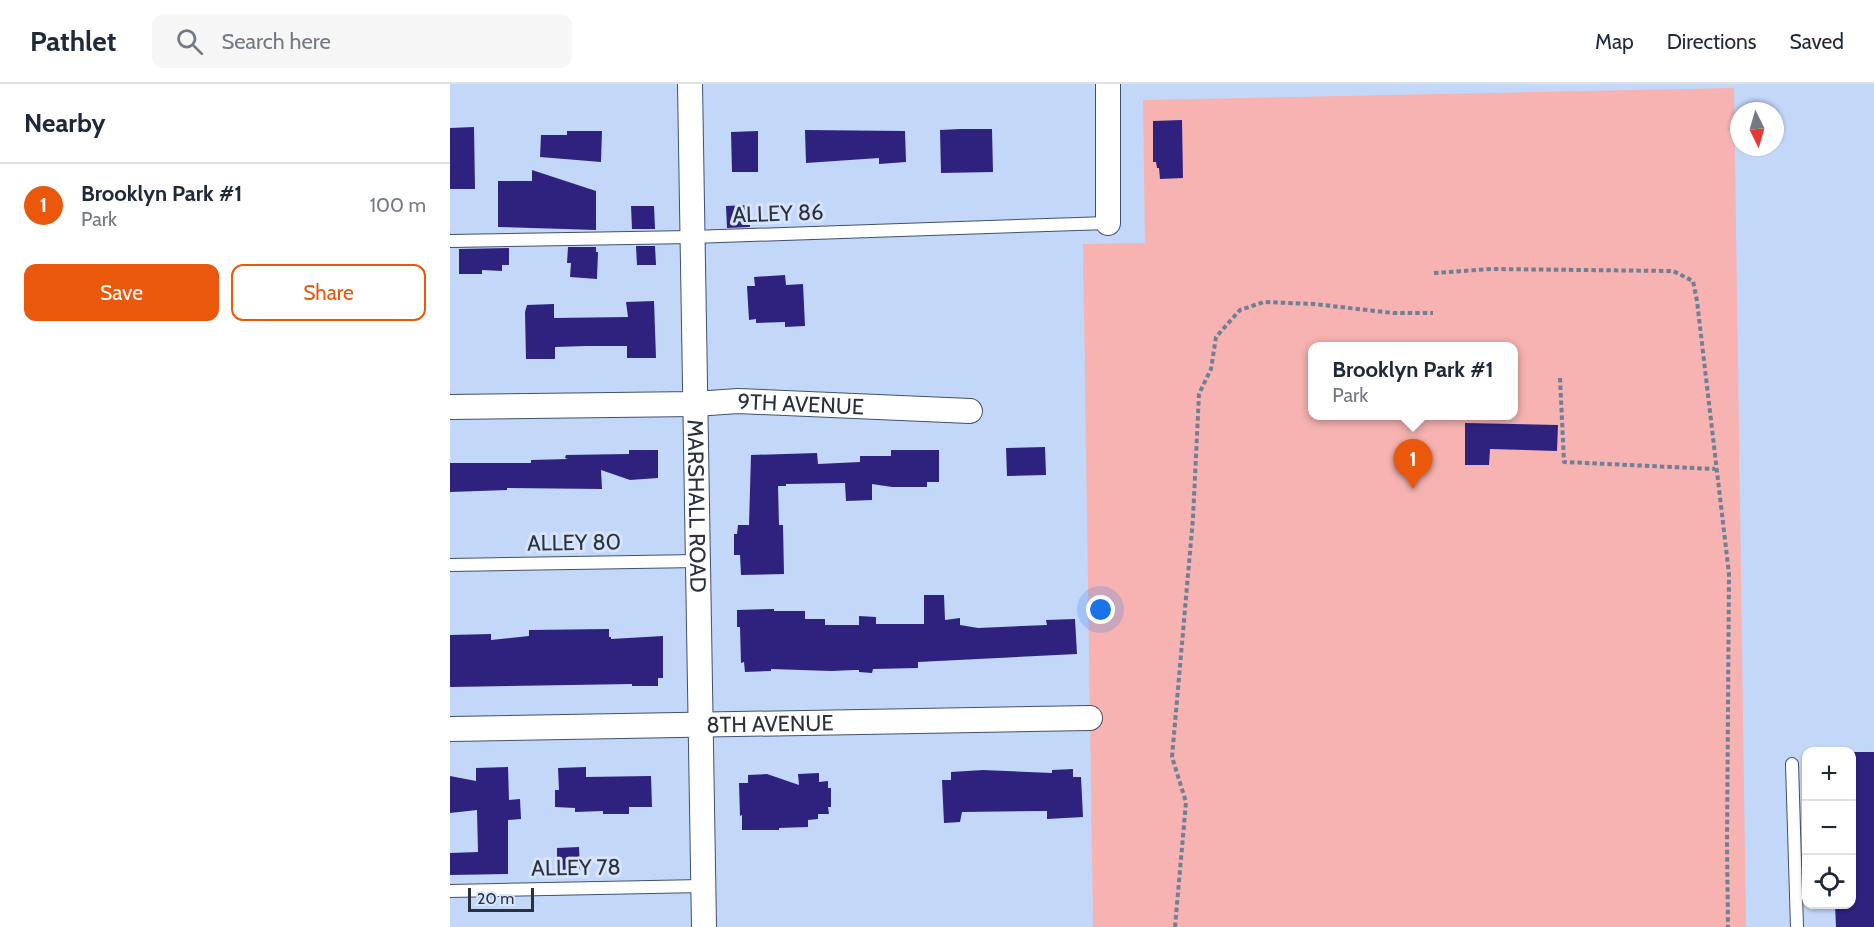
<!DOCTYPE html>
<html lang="en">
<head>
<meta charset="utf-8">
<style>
	:root { --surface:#fff; --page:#f6f6f7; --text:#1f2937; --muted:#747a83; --line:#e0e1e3; --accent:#ea580c }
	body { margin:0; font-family:Cabin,sans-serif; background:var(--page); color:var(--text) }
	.controls { position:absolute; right:18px; bottom:18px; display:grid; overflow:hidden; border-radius:12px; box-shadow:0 2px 4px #0004 }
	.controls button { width:54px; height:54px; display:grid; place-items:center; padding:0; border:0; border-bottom:2px solid var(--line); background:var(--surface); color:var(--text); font:30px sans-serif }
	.compass { position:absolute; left:1280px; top:18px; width:54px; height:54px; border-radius:50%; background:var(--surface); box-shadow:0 2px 4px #0004; rotate:175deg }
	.scale { position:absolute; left:18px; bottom:15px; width:66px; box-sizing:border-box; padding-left:6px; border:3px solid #29313e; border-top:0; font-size:16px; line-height:21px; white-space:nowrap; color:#29313e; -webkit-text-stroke:4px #d8e4f9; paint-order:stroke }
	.you { position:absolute; left:651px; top:526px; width:21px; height:21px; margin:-15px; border:4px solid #fff; border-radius:50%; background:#1a73e8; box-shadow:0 0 0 9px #1a73e833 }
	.badge { display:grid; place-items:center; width:39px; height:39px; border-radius:50%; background:var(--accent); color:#fff; font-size:20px; font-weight:700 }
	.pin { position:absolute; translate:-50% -50px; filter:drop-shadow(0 2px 3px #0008) }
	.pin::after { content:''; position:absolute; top:32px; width:21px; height:18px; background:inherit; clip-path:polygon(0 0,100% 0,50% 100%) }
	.popup { position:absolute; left:858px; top:258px; width:210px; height:78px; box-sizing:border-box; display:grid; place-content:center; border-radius:12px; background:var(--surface); filter:drop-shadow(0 2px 4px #0005); font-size:20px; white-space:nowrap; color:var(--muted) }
	.popup b { font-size:22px; color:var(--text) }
	.popup::after { content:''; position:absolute; left:50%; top:100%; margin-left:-12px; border:12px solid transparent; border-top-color:var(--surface) }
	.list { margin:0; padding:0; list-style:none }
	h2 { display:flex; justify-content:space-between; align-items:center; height:78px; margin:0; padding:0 24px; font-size:26px }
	h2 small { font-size:20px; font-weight:400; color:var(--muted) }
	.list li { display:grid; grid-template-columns:39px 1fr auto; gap:18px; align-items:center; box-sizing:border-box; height:84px; padding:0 24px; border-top:2px solid var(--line) }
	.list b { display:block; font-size:22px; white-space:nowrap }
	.list p { margin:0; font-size:20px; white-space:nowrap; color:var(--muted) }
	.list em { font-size:20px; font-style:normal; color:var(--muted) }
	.actions { display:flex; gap:12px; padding:18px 24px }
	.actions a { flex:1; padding:14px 0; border:2px solid var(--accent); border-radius:12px; text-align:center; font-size:21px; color:var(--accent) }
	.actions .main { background:var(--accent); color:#fff }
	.icon { flex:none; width:33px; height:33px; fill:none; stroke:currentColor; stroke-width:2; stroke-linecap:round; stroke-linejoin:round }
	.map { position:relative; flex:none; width:1424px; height:843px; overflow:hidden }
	header { display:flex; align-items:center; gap:36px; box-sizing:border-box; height:84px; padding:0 30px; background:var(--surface); border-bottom:2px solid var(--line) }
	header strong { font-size:28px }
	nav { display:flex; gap:33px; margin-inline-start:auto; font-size:21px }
	.search { width:420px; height:54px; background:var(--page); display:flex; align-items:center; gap:15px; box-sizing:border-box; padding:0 21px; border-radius:12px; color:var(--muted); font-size:22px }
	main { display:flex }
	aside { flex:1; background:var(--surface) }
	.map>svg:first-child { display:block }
</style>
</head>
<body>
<header>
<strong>Pathlet</strong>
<div class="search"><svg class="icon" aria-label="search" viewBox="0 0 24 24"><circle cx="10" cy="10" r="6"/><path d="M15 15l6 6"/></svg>Search here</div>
<nav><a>Map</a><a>Directions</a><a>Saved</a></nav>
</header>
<main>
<aside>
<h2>Nearby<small></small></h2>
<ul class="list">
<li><span class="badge">1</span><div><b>Brooklyn Park #1</b><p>Park</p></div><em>100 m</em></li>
</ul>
<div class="actions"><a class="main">Save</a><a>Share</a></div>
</aside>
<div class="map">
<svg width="1424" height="843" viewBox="0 0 1424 843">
	<rect width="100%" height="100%" fill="#c3d7f9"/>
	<path fill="#f6b3b1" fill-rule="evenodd" d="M1284,4L1296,843H643L633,160L695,159L693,16ZM862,262H1064V332H862Z"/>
	<path fill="#2e227e" d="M732,36L733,94L710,95L709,84H707L706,78H703V37Z
		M24,43L25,105H0V44Z
		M510,45H542L543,88L491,89L490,46Z
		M355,46L455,47L456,78L429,80V74L356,79Z
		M117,47H152L151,78L90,73L91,51H117Z
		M308,47V88H282L281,48Z
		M82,86L146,107V146L48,143V97H82Z
		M299,121L300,143L277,144L276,122Z
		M181,122H204L205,145H182Z
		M186,162H205L206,181H187Z
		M118,163H146V168H148L147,195L120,193L121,179H117Z
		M59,164V181H52V187L32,186V190H9V165Z
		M335,191L336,201L353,200L355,242L335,243V238L306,239V235L299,236L297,202H305L304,193Z
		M204,217L206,274H177V262H136L105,263V275H76L75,228L77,221L104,220V234L178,233L176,218Z
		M1015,339L1108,341L1107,367L1040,365L1039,381H1015Z
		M595,363L596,391L557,392L556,364Z
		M179,366H208V394L180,396L151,386L152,405L57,404V406L0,408V379H81V376L118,375L115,374L116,371L179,370Z
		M441,366H489V398H477V403H442L422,400V416L396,417L395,399L336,400V402H328L329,441H333L334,490L291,491L290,471H284V450H287L288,441H299L301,371L367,369L368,380L410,378V372H441Z
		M474,511H494L495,536L510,534V541L528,544L597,541L596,536L625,535L627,570L468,578V584L423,585L422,589L409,588V586H404L381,587L321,585V587L295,588L294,578L291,579L290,543H287V526L324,525V527H355V535H375V541H409V532L426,533V540H474Z
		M159,545V553H161V555L213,552V594H208V602H182V600L0,603V551L41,550V556L79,552V546Z
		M1401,668H1424V843H1386L1385,820H1401Z
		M58,683L59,716L70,715L71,735L58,736V790L0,791V769L28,768L27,726L0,729V692L26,697V684Z
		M136,683V693L201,692L202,723H179V730H153V727L125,728V724L105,723V706H109L108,684Z
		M623,685V693H631L633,733L597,735V727L512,728L510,738L494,739L492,696H501V688L533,686L602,689V686Z
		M369,689V698L378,697V704H381V723H378L379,730H368V735L358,736V743L329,744V746H292V731L290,732L289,699H298V691L317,690L349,701L348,690Z
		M129,763L130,785L107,786V764Z"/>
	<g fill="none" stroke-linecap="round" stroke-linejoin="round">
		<g stroke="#40516d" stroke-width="14">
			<path id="lane" d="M0,157L242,153L658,139
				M0,481L248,477
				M1342,680L1347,843
				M0,807L253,802"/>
		</g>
		<g stroke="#40516d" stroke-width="26">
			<g id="street">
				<path id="s1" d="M240,0L254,843"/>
				<path d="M658,0V139"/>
				<path id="s2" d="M0,323L245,320L288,317L520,327"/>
				<path id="s3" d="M0,645L640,634"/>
			</g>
		</g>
		<path stroke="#717f96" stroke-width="4" stroke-dasharray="4.5 3" stroke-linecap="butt" d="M984,189L1041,185L1223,187L1243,197L1247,217L1279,490L1277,761L1278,843
			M1110,294L1114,378L1265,385
			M725,843L736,718L722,673L743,434L749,310L761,285L766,253L790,226L814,218L864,220L943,229H983"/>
		<use href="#lane" stroke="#fff" stroke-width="12"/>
		<use href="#street" stroke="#fff" stroke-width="24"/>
	</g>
	<g text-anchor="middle" stroke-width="6" stroke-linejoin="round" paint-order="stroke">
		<g font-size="22" fill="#29313e" stroke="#d8e4f9">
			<text transform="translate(328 129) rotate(-2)" y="8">ALLEY 86</text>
			<text dy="8" stroke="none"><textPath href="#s2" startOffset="351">9TH AVENUE</textPath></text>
			<text dy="8" stroke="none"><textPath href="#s1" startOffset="422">MARSHALL ROAD</textPath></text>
			<text transform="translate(124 458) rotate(-1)" y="8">ALLEY 80</text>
			<text dy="8" stroke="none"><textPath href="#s3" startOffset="320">8TH AVENUE</textPath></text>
			<text transform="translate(126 783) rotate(-1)" y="8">ALLEY 78</text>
		</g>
	</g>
</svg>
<div class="controls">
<button>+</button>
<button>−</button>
<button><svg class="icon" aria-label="locate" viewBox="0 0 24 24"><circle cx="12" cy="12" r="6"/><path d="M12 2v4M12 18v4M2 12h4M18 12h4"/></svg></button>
</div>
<svg class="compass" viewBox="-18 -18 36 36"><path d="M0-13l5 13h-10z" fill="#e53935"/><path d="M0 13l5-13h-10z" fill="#747a83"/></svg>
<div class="scale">20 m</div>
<div class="you"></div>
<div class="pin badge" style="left:963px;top:405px">1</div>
<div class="popup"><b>Brooklyn Park #1</b>Park</div>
</div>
</main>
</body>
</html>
